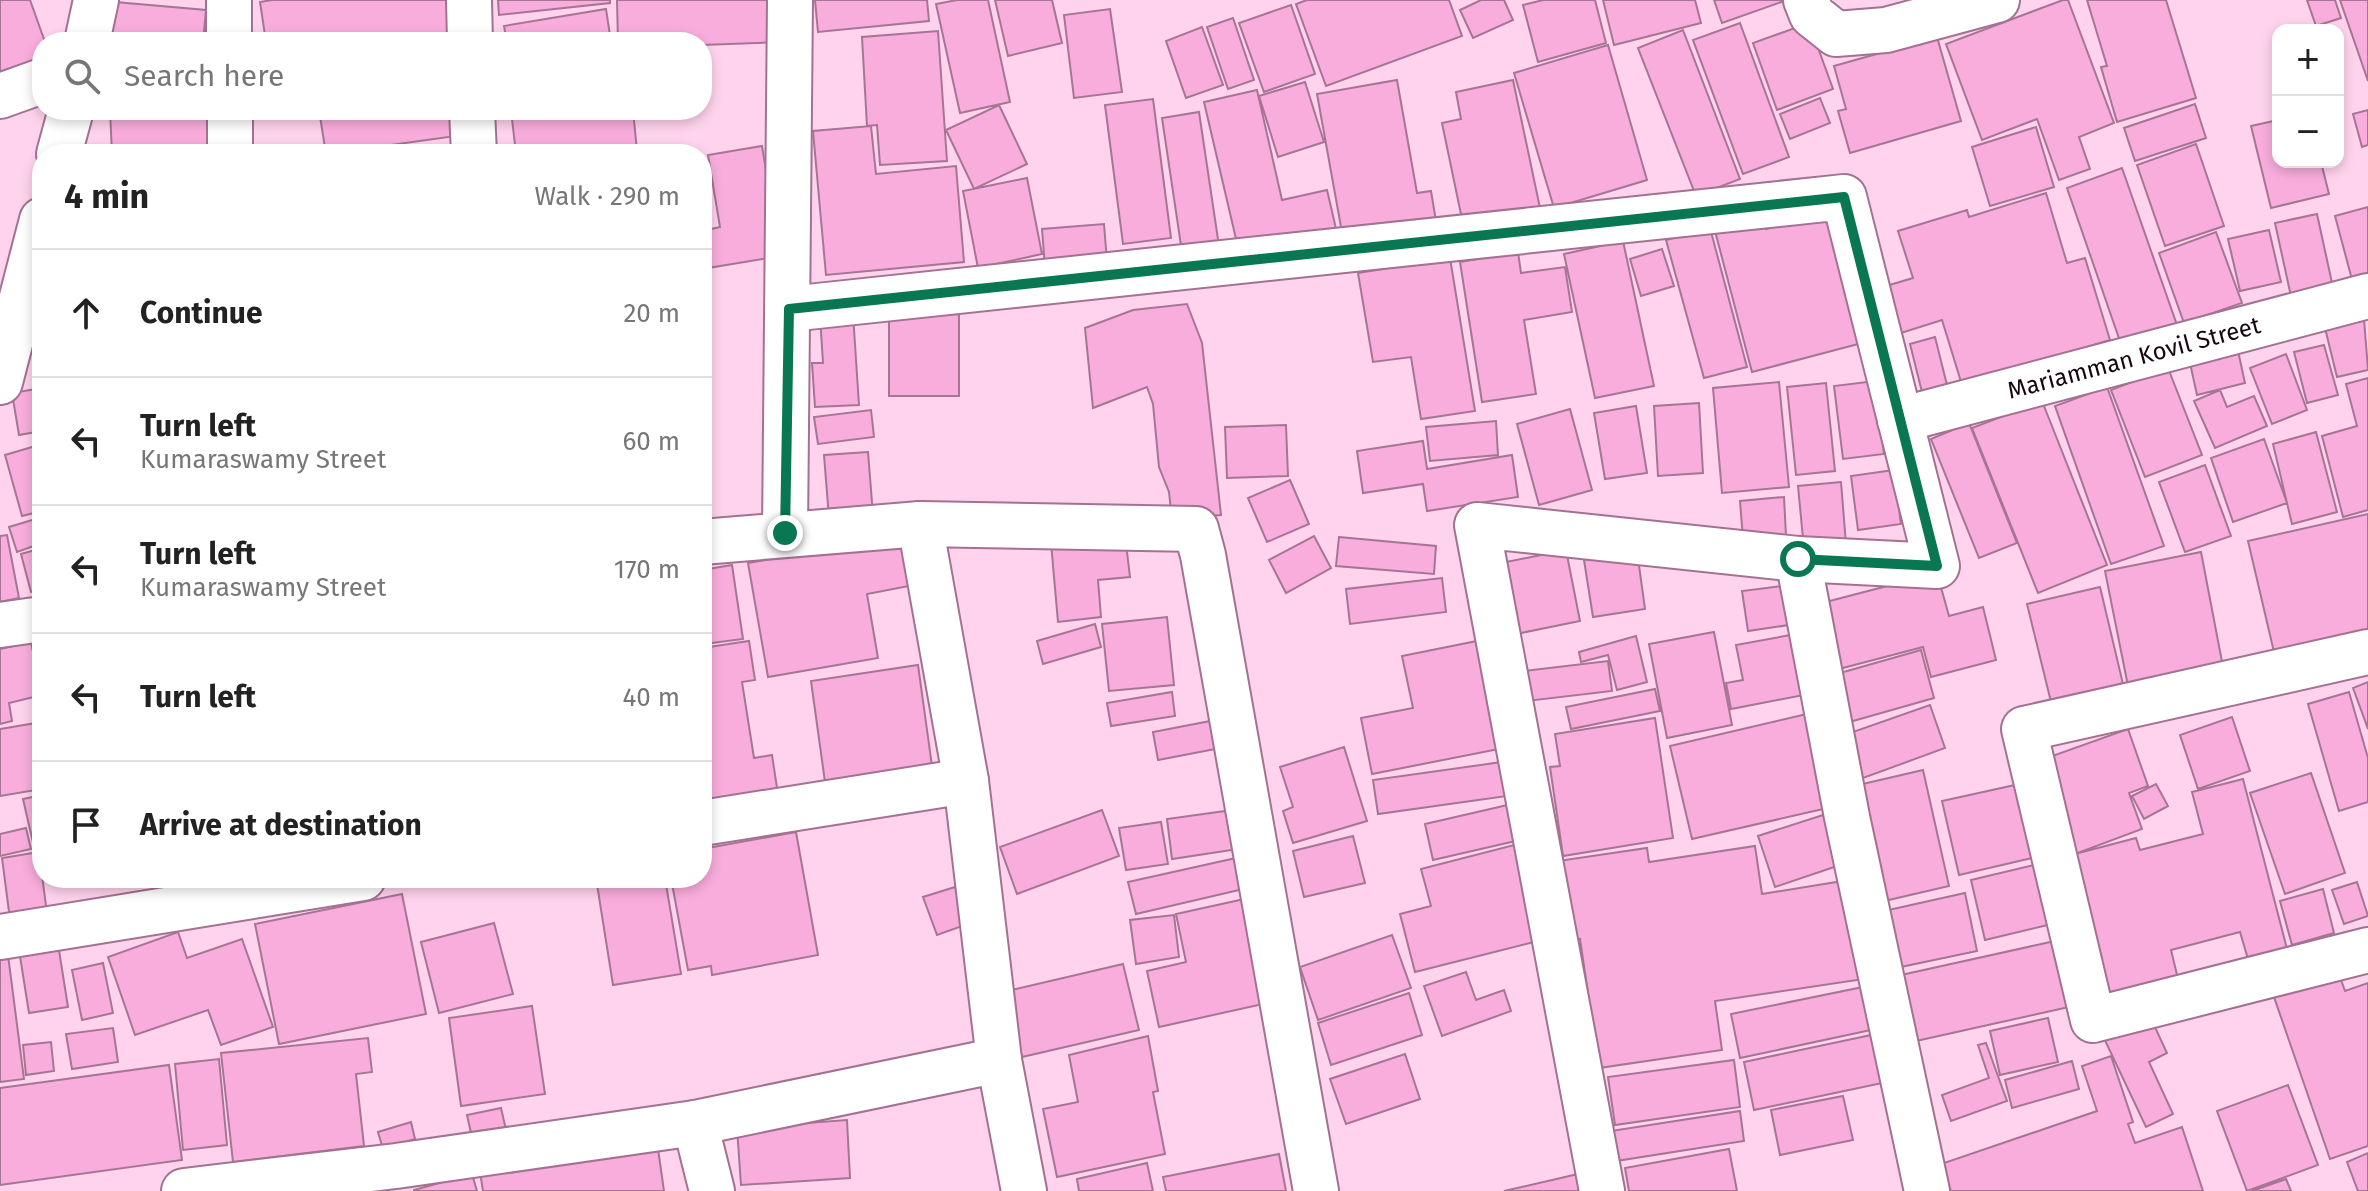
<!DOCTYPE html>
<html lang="en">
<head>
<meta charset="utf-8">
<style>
	:root { --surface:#fff; --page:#f6f6f6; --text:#222; --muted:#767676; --line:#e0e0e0 }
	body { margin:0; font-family:"Fira Sans",sans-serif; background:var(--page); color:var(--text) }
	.controls { position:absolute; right:24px; top:24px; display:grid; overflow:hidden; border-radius:16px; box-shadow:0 4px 12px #0003 }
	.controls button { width:72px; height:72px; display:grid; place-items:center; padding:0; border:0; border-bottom:2px solid var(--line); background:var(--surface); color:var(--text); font:40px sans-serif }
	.stop { position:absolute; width:24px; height:24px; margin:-18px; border:6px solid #097751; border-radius:50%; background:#fff }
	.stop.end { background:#097751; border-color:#fff; box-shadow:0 2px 8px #0008 }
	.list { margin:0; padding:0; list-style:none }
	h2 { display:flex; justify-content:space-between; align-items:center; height:104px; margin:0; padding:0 32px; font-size:34px }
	h2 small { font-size:26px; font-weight:400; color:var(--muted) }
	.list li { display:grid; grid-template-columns:52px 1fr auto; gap:24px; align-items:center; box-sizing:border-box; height:128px; padding:0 32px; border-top:2px solid var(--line) }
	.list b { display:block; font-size:30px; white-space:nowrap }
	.list p { margin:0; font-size:26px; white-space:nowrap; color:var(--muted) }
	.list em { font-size:26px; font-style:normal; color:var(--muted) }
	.icon { flex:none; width:44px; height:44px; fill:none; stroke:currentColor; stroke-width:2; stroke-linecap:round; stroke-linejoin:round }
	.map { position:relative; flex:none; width:2368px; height:1191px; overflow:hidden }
	.search { position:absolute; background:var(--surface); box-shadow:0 4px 12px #0003; left:32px; top:32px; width:680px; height:88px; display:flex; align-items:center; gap:20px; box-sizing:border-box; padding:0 28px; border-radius:32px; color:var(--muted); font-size:30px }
	.panel { position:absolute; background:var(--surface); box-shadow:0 4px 12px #0003; left:32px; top:144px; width:680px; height:744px; border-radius:32px }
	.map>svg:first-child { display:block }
</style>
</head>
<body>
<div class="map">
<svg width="2368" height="1191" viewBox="0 0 2368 1191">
	<rect width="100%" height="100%" fill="#ffd3ed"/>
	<path fill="#f9addc" stroke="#a77594" stroke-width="2" d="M0,0H30L45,42H42V64L0,79Z
		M272,0H459L465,42H266L260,2Z
		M498,0H610V3L499,15Z
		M617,0H782L783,42L702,45V42H618Z
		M815,0H927L929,21L818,32Z
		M957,0H988L1010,102L960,113L936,4Z
		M995,0H1052L1062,43L1008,56Z
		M1307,0H1449L1462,36L1326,86L1296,4Z
		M1481,0H1504L1513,20L1473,38L1460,10Z
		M1543,0H1595L1606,43L1538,62L1523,5Z
		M1603,0H1695L1701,23L1614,45Z
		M1714,0H1787L1722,23Z
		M2063,0H2068L2114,123L2079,137L2090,169L2059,180L2037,119L1982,140L1946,44Z
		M2087,0H2166L2196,98L2117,122L2101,67L2107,66Z
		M2307,0H2335L2341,18L2316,26Z
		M2340,0H2368V81Z
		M115,2L206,10L203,42H111Z
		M1291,5L1315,74L1264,92L1239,23Z
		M606,9L611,42H507L504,26Z
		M1110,9L1122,92L1074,98L1064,15Z
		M1233,18L1254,80L1228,89L1207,27Z
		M1740,23L1789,157L1743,174L1693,40Z
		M1809,23L1833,89L1777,110L1753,43Z
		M1202,27L1223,85L1186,98L1166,41Z
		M1683,30L1740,179L1696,196L1638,48Z
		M938,31L947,161L880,165L877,125L867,126L862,37Z
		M1937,37L1961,121L1850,153L1838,111L1846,109L1834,66Z
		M1608,45L1647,180L1554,208L1514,73Z
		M1397,80L1417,193L1431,191L1436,221L1343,238L1317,94Z
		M1513,80L1540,208L1463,224L1442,123L1461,119L1456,92Z
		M1305,82L1324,142L1278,157L1259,96Z
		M1257,90L1282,200L1327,190L1337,233L1240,256L1204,102Z
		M1820,98L1830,123L1790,139L1780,114Z
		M1153,99L1171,238L1123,244L1105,105Z
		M2195,104L2206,138L2135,161L2124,128Z
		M999,105L1027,164L974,189L946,130Z
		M110,110H224L226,145L162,149V154H112Z
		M319,110H460L463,135L326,154Z
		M511,110H633L637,151L516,154Z
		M2368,110V145L2362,147L2353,114Z
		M1199,112L1219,246L1182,252L1162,118Z
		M2278,120V162H2321L2329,194L2271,208L2251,126Z
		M871,126L876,174L956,166L964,262L826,275L813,131Z
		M2036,127L2054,187L1990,206L1972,147Z
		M2196,144L2224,226L2165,246L2137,165Z
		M762,146L780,256L702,269V231L720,227L708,155Z
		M2122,168L2178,328L2122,347L2067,188Z
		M1027,178L1042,254L978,268L963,191Z
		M2046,193L2067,263L2085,258L2110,340L1962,385L1942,320L1901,333L1886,286L1913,278L1898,231L1967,210L1969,217Z
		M2368,207V284L2354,287L2335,216Z
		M1829,213L1862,343L1752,372L1715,231L1764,218L1766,229Z
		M2317,214L2334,292L2292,301L2275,223Z
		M1104,224L1107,261L1045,267L1042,229Z
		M1710,228L1747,367L1704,378L1666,240Z
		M2269,230L2281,282L2240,291L2228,239Z
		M2216,232L2242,303L2184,323L2159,253Z
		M1623,241L1654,386L1595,398L1564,254Z
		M1662,249L1674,286L1641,296L1630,259Z
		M1518,252L1521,273L1565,267L1572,312L1524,320L1536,394L1482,402L1460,262Z
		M1450,258L1475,411L1421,419L1411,357L1373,362L1358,273Z
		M1187,304L1202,343L1221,515L1172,519L1169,492L1159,467L1153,404L1147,387L1093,408L1085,328L1133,310Z
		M853,314L859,405L815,407L812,363H823L820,316Z
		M959,314V396H889V315Z
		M2364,319L2368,370L2337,377L2325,328Z
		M1935,337L1948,389L1923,396L1910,344Z
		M2324,345L2338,395L2307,403L2294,352Z
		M2238,351L2245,383L2197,395L2190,363Z
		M2286,354L2307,410L2272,424L2250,368Z
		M2168,368L2202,455L2145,477L2111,390Z
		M2368,378V510L2343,517L2322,436L2357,426L2346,384Z
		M1875,381L1884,454L1843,459L1834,386Z
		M1779,382L1789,487L1722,493L1713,388Z
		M1826,383L1835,471L1796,475L1787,387Z
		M2107,387L2164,546L2111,564L2055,406Z
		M42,388V431L19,435L12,393Z
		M2220,390L2227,407L2254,396L2267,426L2215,448L2194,401Z
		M2042,401L2107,565L2038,593L1972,428Z
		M1699,403L1703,473L1658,476L1654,406Z
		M1636,406L1647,473L1605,479L1594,413Z
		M1570,409L1592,490L1539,505L1517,424Z
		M871,410L874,437L818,444L814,417Z
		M1496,421L1498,455L1430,461L1426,427Z
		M1969,423L2017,543L1979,558L1931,439Z
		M1286,425L1288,476L1227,478L1225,427Z
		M2316,432L2337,512L2292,524L2273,444Z
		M2264,439L2287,503L2233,522L2211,458Z
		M1423,441L1427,469L1512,455L1518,497L1427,511L1423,484L1363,493L1357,451Z
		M42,444V511L22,516L5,455Z
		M868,452L873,515L829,518L824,455Z
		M2205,465L2231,536L2185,552L2159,482Z
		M1894,470L1901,524L1858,530L1851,476Z
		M1290,480L1309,524L1267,542L1248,498Z
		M1841,482L1846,544L1804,549L1798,486Z
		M1784,497L1786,536L1743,539L1740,501Z
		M2368,514V630L2274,652L2248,541Z
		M42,517V543L17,552L9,527Z
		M7,535L19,598L0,602V536Z
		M1125,535L1130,577L1098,580L1101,617L1058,622L1051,543Z
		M1314,536L1331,568L1286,593L1269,560Z
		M1339,537L1436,546L1434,574L1336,566Z
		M856,544L858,552L907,544L914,585L867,594L878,658L768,677L748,563Z
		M42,548V589L31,592L21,554Z
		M1566,550L1580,621L1516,634L1501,563Z
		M1637,551L1645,609L1593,617L1584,560Z
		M2201,552L2223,667L2128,686L2105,571Z
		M732,565L743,639L704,644L702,570Z
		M1937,573L1949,616L1983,607L1996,660L1931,677L1923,647L1839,669L1822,603Z
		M1442,578L1446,612L1350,624L1346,589Z
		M1790,585L1796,624L1748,631L1742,591Z
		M2100,587L2123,684L2051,702L2027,604Z
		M1167,617L1174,685L1109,691L1102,624Z
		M1095,624L1101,647L1043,664L1037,641Z
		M1714,632L1732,725L1667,738L1649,644Z
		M1807,632L1819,692L1731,709L1726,683L1743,680L1736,645Z
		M1636,636L1647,682L1617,690L1608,655L1581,662L1579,652Z
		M1482,640L1504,748L1372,774L1361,718L1413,708L1402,656Z
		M749,641L755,680L742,682L754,758L772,755L779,801L702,806V645L703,648Z
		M31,642L42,695L9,703L12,721L0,724V649Z
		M1921,650L1934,698L1839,725L1826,677Z
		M1608,661L1612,691L1527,701L1523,671Z
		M918,665L932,766L825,782L811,681Z
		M2368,682V729L2353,688Z
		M1655,689L1660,711L1571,729L1566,707Z
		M1172,692L1175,716L1111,726L1107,703Z
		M2349,692L2368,758V802L2339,811L2308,704Z
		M1930,705L1945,748L1863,778L1847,734Z
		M1811,713L1832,807L1692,839L1670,746Z
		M2232,717L2250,771L2198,789L2180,735Z
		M1226,718L1231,746L1158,760L1153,732Z
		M1655,718L1673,838L1563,856L1550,767L1560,766L1555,734Z
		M36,723L42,789L0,796V729Z
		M2128,729L2148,786L2129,793L2142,829L2075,854L2041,760Z
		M1344,747L1367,821L1293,843L1283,811L1293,807L1280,767Z
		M1502,762L1507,796L1378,814L1373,780Z
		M1923,770L1949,886L1880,902L1854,786Z
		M2311,773L2345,873L2285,894L2250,793Z
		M2243,779L2287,949L2248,959L2240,932L2171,950L2179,983L2106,1002L2071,855L2136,838L2140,850L2203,834L2192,792Z
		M2156,784L2168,806L2144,819L2132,796Z
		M2015,785L2032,858L1959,875L1942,801Z
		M42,795V845L34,847L23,799Z
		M1512,804L1520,840L1433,860L1425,824Z
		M1240,809L1245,848L1172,859L1167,819Z
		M1102,810L1119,856L1017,894L1000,847Z
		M1823,815L1840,865L1775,887L1758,836Z
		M1161,822L1168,864L1126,870L1119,828Z
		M26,828L31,849L0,856V834Z
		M796,832L818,955L712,975L711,966L688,970L671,878H702V849Z
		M1353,836L1365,883L1304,897L1293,851Z
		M1526,842L1550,938L1415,972L1400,914L1431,906L1421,869Z
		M1755,846L1762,894L1849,880L1864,979L1715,1001L1722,1050L1599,1068L1580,939L1569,941L1558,861L1647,848L1649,862Z
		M39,852L48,921L11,927L2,858Z
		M1245,856L1252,887L1136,914L1128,882Z
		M2034,865L2048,925L1985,940L1971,880Z
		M596,878H665L681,974L613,985Z
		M2357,882L2368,916L2344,924L2332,890Z
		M955,887L968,924L937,935L923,897Z
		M2323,889L2334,933L2292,945L2280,901Z
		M1965,893L1977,951L1896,968L1884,911Z
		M402,894L426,1014L279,1044L255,924Z
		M1258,896L1281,1000L1159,1027L1147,971L1186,962L1176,914Z
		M1174,915L1179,957L1136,964L1130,920Z
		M494,923L513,994L439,1013L421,942Z
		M178,932L187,958L242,939L273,1027L221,1045L208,1010L135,1035L108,957Z
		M1392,935L1411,988L1318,1020L1300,967Z
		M2055,941L2069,1007L1916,1041L1901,975Z
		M58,944L68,1007L29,1013L19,950Z
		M8,955L24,1079L0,1082V956Z
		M103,963L113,1013L82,1020L72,970Z
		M1123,964L1139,1030L1022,1057L1007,991Z
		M1466,972L1476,1000L1504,990L1511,1011L1442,1036L1424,986Z
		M2339,974L2345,991L2368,983V1146L2330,1159L2274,997Z
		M1863,987L1871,1030L1740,1058L1731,1014Z
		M1409,993L1422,1035L1331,1065L1318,1023Z
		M532,1006L545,1094L461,1106L449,1018Z
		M2147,1010L2167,1053L2149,1062L2173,1114L2146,1127L2101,1032Z
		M2048,1018L2058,1062L2000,1075L1990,1031Z
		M113,1028L118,1062L72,1069L66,1034Z
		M1876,1034L1887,1082L1754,1110L1744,1062Z
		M1148,1036L1158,1091L1153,1092L1165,1154L1057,1177L1043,1109L1078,1102L1069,1055Z
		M368,1038L372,1072L356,1074L364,1146L233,1162L221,1053Z
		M51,1042L54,1071L26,1075L23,1045Z
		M1986,1043L2007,1101L1951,1121L1942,1095L1989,1078L1978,1045Z
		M1405,1054L1420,1099L1346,1124L1330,1079Z
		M2111,1056L2133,1122L2128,1124L2135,1143L2182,1127L2203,1191H1951L1941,1164L2097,1111L2082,1066Z
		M219,1059L227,1145L183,1150L175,1064Z
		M1734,1060L1740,1107L1615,1125L1608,1077Z
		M2072,1061L2079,1089L2012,1108L2005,1080Z
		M169,1065L182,1160L0,1185V1088Z
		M2288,1085L2318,1165L2247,1191L2217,1111Z
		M1843,1096L1853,1140L1780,1155L1771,1110Z
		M501,1108L507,1134L473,1142L467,1115Z
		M1740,1111L1744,1141L1616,1161L1611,1131Z
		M847,1120L850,1178L741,1185L737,1128Z
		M411,1122L415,1139L383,1149L378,1132Z
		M657,1142L664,1191H483L480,1172Z
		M1729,1149L1737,1191H1629L1625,1168Z
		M2368,1153V1191H2358L2347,1162Z
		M1279,1154L1286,1191H1166L1163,1177Z
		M1147,1163L1153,1191H1079L1077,1179Z
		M472,1174L477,1191H414V1190Z
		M1578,1174L1582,1191H1504Z
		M2286,1179L2291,1191H2252Z"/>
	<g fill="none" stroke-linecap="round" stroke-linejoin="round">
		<g stroke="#a37290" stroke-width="48">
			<g id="minor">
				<path d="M229,0V42"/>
				<path d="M469,0L470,42"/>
				<path d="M1806,0L1812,15L1836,34L1886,30L1997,0"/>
				<path d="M87,42L96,0"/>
				<path d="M0,96L42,81"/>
				<path d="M230,110V154"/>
				<path d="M472,110L474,154"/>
				<path d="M59,154L71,110"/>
				<path d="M789,309L1844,197L1937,566L1798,559L1477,525L1602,1191"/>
				<path d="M0,382L42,220"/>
				<path id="s1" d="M1900,420L2368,296"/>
				<path d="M920,524L966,781L999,1060L1024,1191"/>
				<path d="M785,533L790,0"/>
				<path d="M702,542L920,524L1196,529L1203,555L1316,1191"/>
				<path d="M1798,559L1847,817L1927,1191"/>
				<path d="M0,625L42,619"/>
				<path d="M2368,652L2024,729L2093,1020L2368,950"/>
				<path d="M702,823L966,781"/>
				<path d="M0,937L363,878"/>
				<path d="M695,1123L712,1191"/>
				<path d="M184,1191L396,1166L695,1123L999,1060"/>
			</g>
		</g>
		<use href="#minor" stroke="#fff" stroke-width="44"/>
	</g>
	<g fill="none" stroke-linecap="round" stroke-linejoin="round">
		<path stroke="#097751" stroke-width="10" d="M785,533L789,309L1844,197L1937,566L1798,559"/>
	</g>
	<g text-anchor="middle" stroke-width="6" stroke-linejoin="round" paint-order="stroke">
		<g font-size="24" fill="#170611" stroke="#fff">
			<text dy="8" stroke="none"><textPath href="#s1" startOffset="242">Mariamman Kovil Street</textPath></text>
		</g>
	</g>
</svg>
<div class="controls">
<button>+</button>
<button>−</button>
</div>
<div class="stop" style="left:1798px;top:559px"></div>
<div class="stop end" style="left:785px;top:533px"></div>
<div class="search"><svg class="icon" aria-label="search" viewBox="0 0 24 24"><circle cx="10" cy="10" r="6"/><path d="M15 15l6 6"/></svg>Search here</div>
<section class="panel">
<h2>4 min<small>Walk · 290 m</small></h2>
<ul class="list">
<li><svg class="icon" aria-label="ahead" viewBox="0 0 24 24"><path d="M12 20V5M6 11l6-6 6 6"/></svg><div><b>Continue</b></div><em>20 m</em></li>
<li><svg class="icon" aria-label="left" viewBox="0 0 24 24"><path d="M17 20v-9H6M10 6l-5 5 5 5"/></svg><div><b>Turn left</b><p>Kumaraswamy Street</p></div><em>60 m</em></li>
<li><svg class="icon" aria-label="left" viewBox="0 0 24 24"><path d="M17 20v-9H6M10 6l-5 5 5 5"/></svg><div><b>Turn left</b><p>Kumaraswamy Street</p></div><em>170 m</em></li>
<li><svg class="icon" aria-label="left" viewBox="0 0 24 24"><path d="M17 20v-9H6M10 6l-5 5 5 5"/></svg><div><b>Turn left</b></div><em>40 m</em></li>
<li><svg class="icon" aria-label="arrive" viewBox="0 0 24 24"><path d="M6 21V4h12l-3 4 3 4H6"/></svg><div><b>Arrive at destination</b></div></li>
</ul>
</section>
</div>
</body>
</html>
